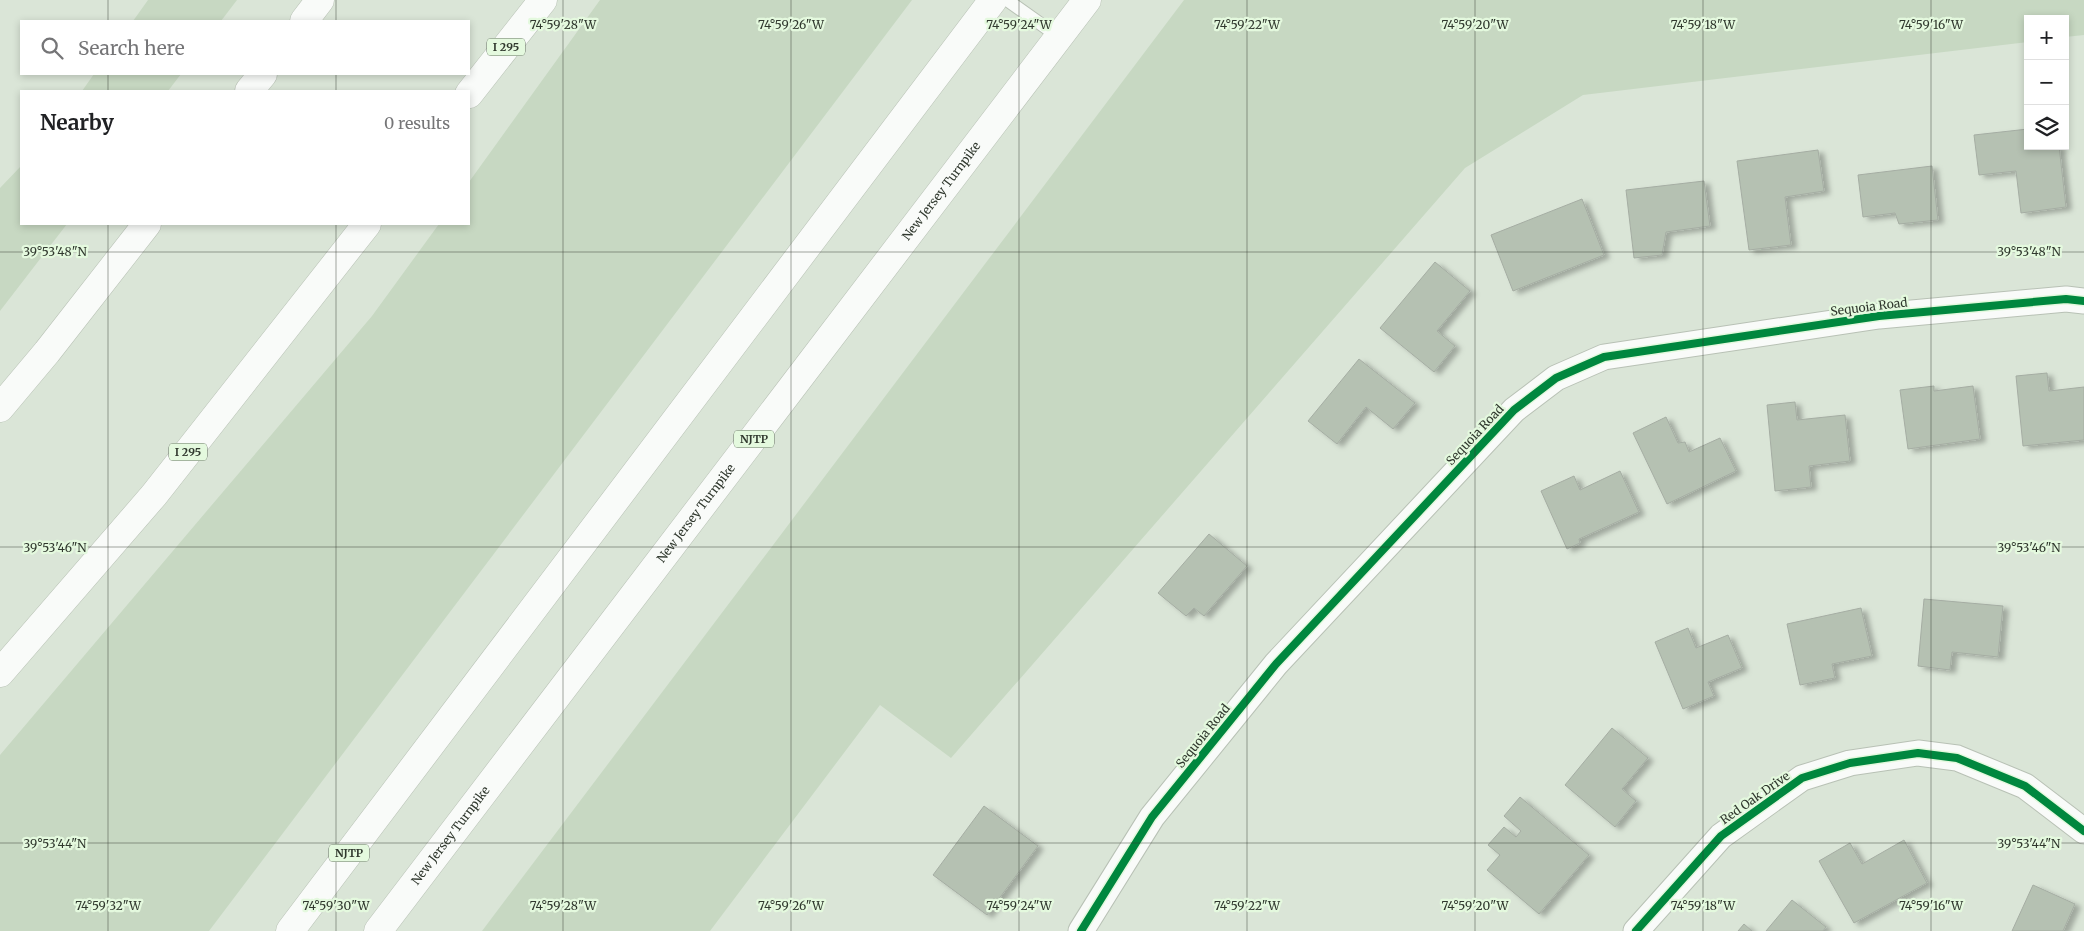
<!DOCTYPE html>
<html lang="en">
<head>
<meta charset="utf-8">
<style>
	:root { --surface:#fff; --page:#f2f2f2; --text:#202124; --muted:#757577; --line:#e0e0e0 }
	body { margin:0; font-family:Merriweather,serif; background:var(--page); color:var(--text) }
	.controls { position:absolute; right:15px; top:15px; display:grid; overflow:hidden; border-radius:0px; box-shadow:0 2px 8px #0003 }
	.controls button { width:45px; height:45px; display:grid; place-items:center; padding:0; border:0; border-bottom:1px solid var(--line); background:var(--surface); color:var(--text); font:25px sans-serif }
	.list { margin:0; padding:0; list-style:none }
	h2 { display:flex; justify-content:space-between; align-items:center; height:65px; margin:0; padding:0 20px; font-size:21px }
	h2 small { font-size:16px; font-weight:400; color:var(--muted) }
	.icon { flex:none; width:28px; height:28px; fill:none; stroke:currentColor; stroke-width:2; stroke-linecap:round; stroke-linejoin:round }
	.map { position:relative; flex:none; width:2084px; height:931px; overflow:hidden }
	.search { position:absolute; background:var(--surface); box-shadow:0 2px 8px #0003; left:20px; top:20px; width:450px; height:55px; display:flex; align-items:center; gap:12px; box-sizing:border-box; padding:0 18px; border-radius:0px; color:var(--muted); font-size:19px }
	.panel { position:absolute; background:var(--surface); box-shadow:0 2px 8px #0003; left:20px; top:90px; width:450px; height:135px; border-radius:0px }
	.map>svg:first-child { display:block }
</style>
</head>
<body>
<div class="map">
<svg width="2084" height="931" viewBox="0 0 2084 931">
	<defs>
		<filter id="shadow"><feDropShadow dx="5.5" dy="3" stdDeviation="2.5" flood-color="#0004"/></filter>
	</defs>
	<rect width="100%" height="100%" fill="#dae5d7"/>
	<path fill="#c7d8c2" d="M148,0H237L221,21H133Z
		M600,0H912L209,931H0V755L372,316L439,224H469V182Z
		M1184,0H2084V35L2065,37V19H2028V42L1583,95L1465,168L951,758L880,705L710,931H482Z
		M94,74H181L168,91H82Z
		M21,166V224H67L0,311V188Z"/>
	<path fill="#b5c1b2" stroke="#a5ada3" filter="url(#shadow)" d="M2028,129V146H2059L2066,207L2021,213L2016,171L1979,175L1974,135Z
		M1818,150L1824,191L1785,197L1791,245L1749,250L1737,161Z
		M1932,166L1938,220L1899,224L1895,213L1863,217L1858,175Z
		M1704,181L1710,226L1666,232L1662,255L1634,258L1626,190Z
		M1582,199L1604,255L1513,291L1491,235Z
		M1435,262L1470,291L1437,331L1455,346L1434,372L1380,328Z
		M1359,359L1415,403L1393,429L1366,407L1337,444L1308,421Z
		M2047,373L2049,391L2084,387V440L2023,446L2016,376Z
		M1934,386V391L1973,386L1980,439L1908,449L1900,390Z
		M1795,402L1797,420L1845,415L1850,461L1809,466L1811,487L1775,491L1767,405Z
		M1666,417L1678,443L1685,442L1689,452L1720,438L1736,471L1667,504L1633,433Z
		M1620,471L1639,512L1579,539L1580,543L1567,549L1541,491L1574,476L1580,490Z
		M1209,534L1247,566L1204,616L1194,608L1186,616L1158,593Z
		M1924,599L2003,606L1998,657L1952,652L1950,670L1918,666Z
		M1861,608L1872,656L1832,664L1835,678L1800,685L1787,624Z
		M1688,628L1696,648L1728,635L1742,668L1708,682L1714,696L1683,709L1655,642Z
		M1612,728L1648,758L1622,789L1636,801L1615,827L1565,785Z
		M1520,797L1589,855L1539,914L1487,870L1500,855L1488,845L1504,827L1516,837L1521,831L1504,816Z
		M984,806L1038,846L987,915L933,875Z
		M1904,840L1927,883L1854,923L1819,861L1850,843L1862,864Z
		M2033,885L2075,904L2063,931H2012Z
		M1792,900L1826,927L1823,931H1766Z
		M1744,924L1752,931H1738Z"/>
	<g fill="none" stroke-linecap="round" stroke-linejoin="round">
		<g stroke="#b8c1b5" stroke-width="14">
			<path id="lane" d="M1007,0L1059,37"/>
		</g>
		<g stroke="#b8c1b5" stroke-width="27">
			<path id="street" d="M1081,931L1152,817L1276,664L1514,410L1556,378L1604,357L1879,316L2066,299L2084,301
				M1636,931L1721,836L1802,778L1850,763L1918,753L1957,758L2025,786L2084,831"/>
		</g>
		<g stroke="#b8c1b5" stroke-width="29">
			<g id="highway">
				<path d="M304,21L320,0"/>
				<path d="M249,91L263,74"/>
				<path d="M469,94L543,0"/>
				<path d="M0,408L47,352L147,224"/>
				<path d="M0,673L154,495L367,224"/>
				<path d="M290,931L993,0"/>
				<path id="s1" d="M378,931L1087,0"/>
			</g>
		</g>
		<use href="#lane" stroke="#f9fbf9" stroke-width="12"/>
		<use href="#street" stroke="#f9fbf9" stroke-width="25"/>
		<use href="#highway" stroke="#f9fbf9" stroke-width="28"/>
		<g stroke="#e4f9de" stroke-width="11">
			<path id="cycleway" d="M1081,931L1152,817L1276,664L1514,410L1556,378L1604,357L1879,316L2066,299L2084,301
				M1636,931L1721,836L1802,778L1850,763L1918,753L1957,758L2025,786L2084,831"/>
		</g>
		<use href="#cycleway" stroke="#00873e" stroke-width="8"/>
	</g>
	<path fill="none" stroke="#30382e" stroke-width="1" stroke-opacity="0.45" d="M108,0V21M336,0V21M563,0V931M791,0V931M1019,0V931M1247,0V931M1475,0V931M1703,0V931M1931,0V931M108,74V91M336,74V91M108,224V931M336,224V931M0,252H2084M0,547H2084M0,843H2084"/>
	<g text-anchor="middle" stroke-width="4.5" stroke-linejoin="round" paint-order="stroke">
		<g fill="#e4f9de" stroke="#667263" stroke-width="1">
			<rect x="487" y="38.5" width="38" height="17" rx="4"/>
			<rect x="734" y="430.5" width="40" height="17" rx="4"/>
			<rect x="169" y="443.5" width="38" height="17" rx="4"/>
			<rect x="329" y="844.5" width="40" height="17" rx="4"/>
		</g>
		<g font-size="11" font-weight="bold" fill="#30382e">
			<text x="506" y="51">I 295</text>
			<text x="754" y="443">NJTP</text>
			<text x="188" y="456">I 295</text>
			<text x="349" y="857">NJTP</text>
		</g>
		<g font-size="12" fill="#30382e" stroke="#e4f9de">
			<text dy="4" stroke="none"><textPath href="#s1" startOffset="930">New Jersey Turnpike</textPath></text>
			<text transform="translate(1869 307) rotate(-7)" y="4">Sequoia Road</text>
			<text transform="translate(1475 435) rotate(-47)" y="4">Sequoia Road</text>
			<text dy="4" stroke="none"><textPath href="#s1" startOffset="525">New Jersey Turnpike</textPath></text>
			<text transform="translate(1203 736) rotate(-51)" y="4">Sequoia Road</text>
			<text transform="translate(1755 798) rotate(-35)" y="4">Red Oak Drive</text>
			<text dy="4" stroke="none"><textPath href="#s1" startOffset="120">New Jersey Turnpike</textPath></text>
		</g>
	</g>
	<g font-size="12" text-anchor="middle" fill="#30382e" stroke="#e4f9de" stroke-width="4.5" stroke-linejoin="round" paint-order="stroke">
		<text x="563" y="29">74°59'28"W</text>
		<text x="791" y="29">74°59'26"W</text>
		<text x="1019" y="29">74°59'24"W</text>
		<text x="1247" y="29">74°59'22"W</text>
		<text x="1475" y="29">74°59'20"W</text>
		<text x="1703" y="29">74°59'18"W</text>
		<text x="1931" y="29">74°59'16"W</text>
		<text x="55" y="256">39°53'48"N</text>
		<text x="2029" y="256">39°53'48"N</text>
		<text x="55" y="552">39°53'46"N</text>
		<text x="2029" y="552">39°53'46"N</text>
		<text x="55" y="848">39°53'44"N</text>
		<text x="2029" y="848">39°53'44"N</text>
		<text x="108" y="910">74°59'32"W</text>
		<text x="336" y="910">74°59'30"W</text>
		<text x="563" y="910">74°59'28"W</text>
		<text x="791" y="910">74°59'26"W</text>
		<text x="1019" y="910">74°59'24"W</text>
		<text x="1247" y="910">74°59'22"W</text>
		<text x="1475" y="910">74°59'20"W</text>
		<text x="1703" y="910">74°59'18"W</text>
		<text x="1931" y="910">74°59'16"W</text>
	</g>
</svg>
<div class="controls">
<button>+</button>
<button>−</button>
<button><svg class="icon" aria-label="layers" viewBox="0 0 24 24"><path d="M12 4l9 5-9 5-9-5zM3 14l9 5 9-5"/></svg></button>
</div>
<div class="search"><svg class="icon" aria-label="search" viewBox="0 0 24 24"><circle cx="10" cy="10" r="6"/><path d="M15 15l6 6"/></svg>Search here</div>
<section class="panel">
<h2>Nearby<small>0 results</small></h2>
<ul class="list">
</ul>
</section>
</div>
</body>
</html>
